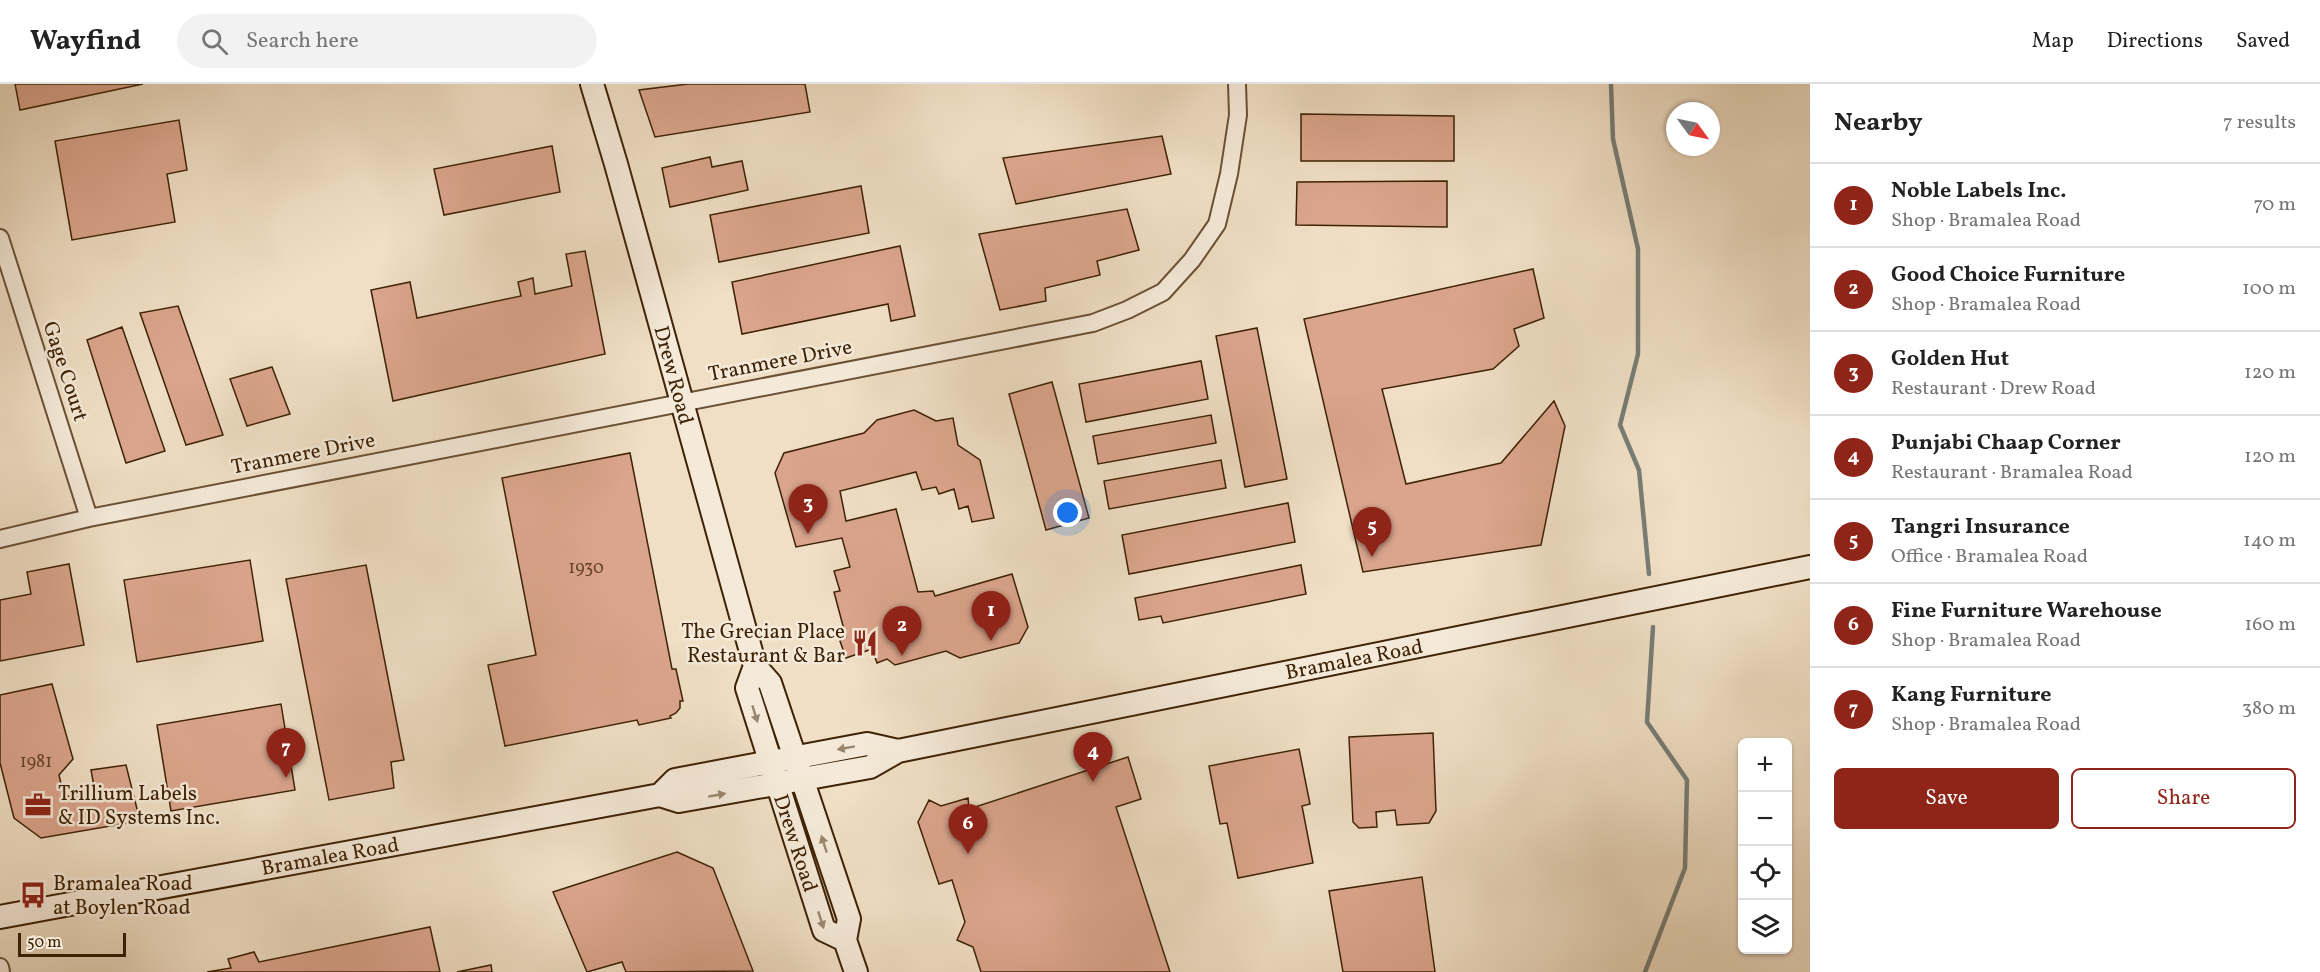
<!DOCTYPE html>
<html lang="en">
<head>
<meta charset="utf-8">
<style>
	:root { --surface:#fff; --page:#f2f2f2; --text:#222; --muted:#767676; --line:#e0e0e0; --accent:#8f2418 }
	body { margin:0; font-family:Vollkorn,serif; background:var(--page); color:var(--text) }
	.controls { position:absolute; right:18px; bottom:18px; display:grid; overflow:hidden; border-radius:9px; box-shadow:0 2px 4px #0004 }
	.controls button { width:54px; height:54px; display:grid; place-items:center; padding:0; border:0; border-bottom:2px solid var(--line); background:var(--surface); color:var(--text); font:30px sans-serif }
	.compass { position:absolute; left:1666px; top:18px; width:54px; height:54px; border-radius:50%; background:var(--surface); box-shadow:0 2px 4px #0004; rotate:123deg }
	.scale { position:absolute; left:18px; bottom:15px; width:108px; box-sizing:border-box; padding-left:6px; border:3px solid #3e2205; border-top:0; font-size:16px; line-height:21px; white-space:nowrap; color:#3e2205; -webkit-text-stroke:4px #f5ead9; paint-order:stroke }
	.you { position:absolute; left:1068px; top:429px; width:21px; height:21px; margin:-15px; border:4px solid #fff; border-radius:50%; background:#1a73e8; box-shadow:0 0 0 9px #1a73e833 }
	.badge { display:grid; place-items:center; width:39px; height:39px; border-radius:50%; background:var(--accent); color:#fff; font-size:20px; font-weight:700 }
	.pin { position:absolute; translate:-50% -50px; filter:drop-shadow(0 2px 3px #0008) }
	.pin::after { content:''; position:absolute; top:32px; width:21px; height:18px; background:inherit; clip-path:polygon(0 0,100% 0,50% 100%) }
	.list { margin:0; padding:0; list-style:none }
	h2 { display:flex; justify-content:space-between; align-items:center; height:78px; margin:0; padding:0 24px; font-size:26px }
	h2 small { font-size:20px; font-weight:400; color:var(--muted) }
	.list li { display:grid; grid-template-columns:39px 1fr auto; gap:18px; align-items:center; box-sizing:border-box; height:84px; padding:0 24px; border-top:2px solid var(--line) }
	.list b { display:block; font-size:22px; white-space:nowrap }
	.list p { margin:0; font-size:20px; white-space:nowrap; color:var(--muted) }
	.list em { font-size:20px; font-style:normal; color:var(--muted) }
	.actions { display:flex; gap:12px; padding:18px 24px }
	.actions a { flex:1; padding:14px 0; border:2px solid var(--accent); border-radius:9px; text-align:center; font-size:21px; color:var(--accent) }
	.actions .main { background:var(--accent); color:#fff }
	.icon { flex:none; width:33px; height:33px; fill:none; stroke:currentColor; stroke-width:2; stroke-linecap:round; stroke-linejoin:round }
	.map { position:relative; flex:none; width:1810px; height:888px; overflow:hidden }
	header { display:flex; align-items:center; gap:36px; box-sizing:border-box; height:84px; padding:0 30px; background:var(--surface); border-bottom:2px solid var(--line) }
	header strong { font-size:28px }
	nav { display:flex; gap:33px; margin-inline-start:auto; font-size:21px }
	.search { width:420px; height:54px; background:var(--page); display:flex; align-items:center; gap:15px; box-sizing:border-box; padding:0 21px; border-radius:33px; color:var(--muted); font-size:22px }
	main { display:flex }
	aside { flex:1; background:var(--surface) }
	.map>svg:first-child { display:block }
</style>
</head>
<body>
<header>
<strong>Wayfind</strong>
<div class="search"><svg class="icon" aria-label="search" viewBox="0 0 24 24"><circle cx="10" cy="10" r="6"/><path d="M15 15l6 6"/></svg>Search here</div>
<nav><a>Map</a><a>Directions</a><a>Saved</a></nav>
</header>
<main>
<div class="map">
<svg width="1810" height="888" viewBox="0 0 1810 888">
	<rect width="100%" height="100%" fill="#f0dfc5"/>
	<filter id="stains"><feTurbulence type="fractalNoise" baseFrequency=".00333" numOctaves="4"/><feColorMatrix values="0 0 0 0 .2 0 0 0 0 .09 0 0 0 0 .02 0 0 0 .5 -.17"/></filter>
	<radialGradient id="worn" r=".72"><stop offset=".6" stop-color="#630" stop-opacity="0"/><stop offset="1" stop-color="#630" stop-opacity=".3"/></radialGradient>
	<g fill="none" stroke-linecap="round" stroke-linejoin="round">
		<path stroke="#787d75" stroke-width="4.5" d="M1611,0L1613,55L1638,165V270L1620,341L1639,386L1649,490
			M1645,888L1685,784L1687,696L1647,638L1653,543"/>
	</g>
	<path fill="#dba58d" stroke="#3e2205" stroke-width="1.5" d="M15,0H143L20,26Z
		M688,0H805L810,28L655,53L639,6Z
		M1301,30L1454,32V77H1301Z
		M179,36L187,86L167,90L175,138L72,156L55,57Z
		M1162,52L1171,90L1016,120L1003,74Z
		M552,62L560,108L444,131L434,85Z
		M710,73L712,83L742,77L748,106L670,123L662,84Z
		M1447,97V143L1296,141L1297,98Z
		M861,102L869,149L719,178L710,131Z
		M1127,125L1139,166L1097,177L1100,191L1045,204L1046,217L1000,226L979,150Z
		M900,162L915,232L891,237L888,220L742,250L732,198Z
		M585,167L605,270L393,317L371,206L410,198L417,234L521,212L518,198L533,194L535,210L572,202L566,170Z
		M1533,185L1544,234L1514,245L1519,262L1493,285L1382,305L1406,400L1501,379L1554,317L1565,342L1541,461L1363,488L1304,235Z
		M178,222L223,351L186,361L140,229Z
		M122,243L165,367L126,379L87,256Z
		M1257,244L1287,395L1245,403L1216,252Z
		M1201,277L1208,315L1086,338L1079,300Z
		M272,283L290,330L247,342L230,295Z
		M1052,298L1089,434L1046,446L1009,310Z
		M914,326L936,337L953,334L958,361L980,376L994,434L972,438L968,422L959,425L954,405L939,410L936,403L922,406L916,388L840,407L846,437L896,425L918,508L933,507L935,512L1012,490L1028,543L1019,559L960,574L946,567L895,581L887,575L877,579L872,565L846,574L840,557L846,553L834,508L840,507L834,487L850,483L842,454L796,463L775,389L784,369L864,349L877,336Z
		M1211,331L1216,359L1098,380L1093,352Z
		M630,369L672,585H676L683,617H680V624L676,629L670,632L671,634L639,641L637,636L505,662L488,581L536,571L502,394Z
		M1221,376L1226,404L1109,425L1104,397Z
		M1288,419L1295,458L1129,490L1122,451Z
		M250,476L263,557L137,578L124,496Z
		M69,480L84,561L0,577V516L31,510L27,488Z
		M366,481L404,676L391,678L394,704L329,716L286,495Z
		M1301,481L1306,510L1163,539L1161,532L1139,536L1135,514Z
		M52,600L73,675L59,691L64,713L95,708L91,686L126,681L140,737L41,754L14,734L0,679V611Z
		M281,620L295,706L171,727L157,641Z
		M1433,649L1436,727L1429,739L1397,741L1395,726L1376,728L1377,743L1359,744L1353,738L1349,653Z
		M1299,665L1310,720L1302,722L1313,779L1238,794L1227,739L1220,740L1209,682Z
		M1128,673L1141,715L1116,723L1170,888H981L973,863L957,856L965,838L952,796L939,800L918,738L929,716L941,722L968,714L969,725Z
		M677,768L713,784L753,887L626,888L622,878L587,888L553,808Z
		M1422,793L1435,888H1343L1329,807Z
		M430,843L440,888H207L231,884L228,875L254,868L259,878Z
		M491,881L492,888H457Z"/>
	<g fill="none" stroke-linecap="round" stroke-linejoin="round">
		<g stroke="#6a5135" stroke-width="20">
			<path id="street" d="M0,154L89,434
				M0,455L89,434L1093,239L1127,226L1163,208L1192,176L1217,140L1229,90L1238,31L1237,0
				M0,883L1,888"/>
		</g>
		<g stroke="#3e2205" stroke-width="26">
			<path id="secondary" d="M592,0L616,80L755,582L770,599L849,835L845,856L856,888
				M755,582L747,604L824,846L845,856
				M660,711L675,696L867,660L898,667
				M0,833L660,711L679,717L870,683L898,667L1810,483"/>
		</g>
		<use href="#street" stroke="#f5ead9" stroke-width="16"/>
		<use href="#secondary" stroke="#f5ead9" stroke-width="22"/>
	</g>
	<defs><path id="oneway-solid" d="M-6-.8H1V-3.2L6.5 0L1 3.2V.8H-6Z" transform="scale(1.5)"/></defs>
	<g fill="#9a866f">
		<use href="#oneway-solid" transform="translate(755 630) rotate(73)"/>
		<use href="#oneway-solid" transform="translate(846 664) rotate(170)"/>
		<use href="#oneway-solid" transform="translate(717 711) rotate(-10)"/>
		<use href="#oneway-solid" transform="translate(824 760) rotate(-108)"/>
		<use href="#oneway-solid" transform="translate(821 836) rotate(72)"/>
	</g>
	<defs>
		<g id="restaurant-bare" transform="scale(2.07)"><path d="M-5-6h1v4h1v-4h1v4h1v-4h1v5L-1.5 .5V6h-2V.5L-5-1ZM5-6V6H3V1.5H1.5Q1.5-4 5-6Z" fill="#8f2418" stroke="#f5ead9" stroke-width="2.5" paint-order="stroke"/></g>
		<g id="office-bare" transform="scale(2.07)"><path d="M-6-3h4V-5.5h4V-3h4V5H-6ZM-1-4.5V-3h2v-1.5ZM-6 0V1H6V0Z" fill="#8f2418" stroke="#f5ead9" stroke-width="2.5" paint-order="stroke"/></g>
		<g id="bus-bare" transform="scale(2.07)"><path d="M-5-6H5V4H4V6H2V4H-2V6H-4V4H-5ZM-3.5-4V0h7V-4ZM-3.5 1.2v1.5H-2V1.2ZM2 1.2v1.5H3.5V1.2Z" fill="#8f2418" stroke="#f5ead9" stroke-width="2.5" paint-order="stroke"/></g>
	</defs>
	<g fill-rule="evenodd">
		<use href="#restaurant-bare" x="865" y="559"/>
		<use href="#office-bare" x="38" y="721"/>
		<use href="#bus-bare" x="33" y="811"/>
	</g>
	<g text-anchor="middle" stroke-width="5" stroke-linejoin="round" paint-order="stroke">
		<g font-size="18" fill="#654327">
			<text x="586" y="489">1930</text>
			<text x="36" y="683">1981</text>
		</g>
		<g font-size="21" fill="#3e2205" stroke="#f5ead9">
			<text transform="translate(780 276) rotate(-11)" y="7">Tranmere Drive</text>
			<text transform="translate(66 287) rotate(72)" y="7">Gage Court</text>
			<text transform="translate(674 291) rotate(75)" y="7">Drew Road</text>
			<text transform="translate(303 369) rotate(-11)" y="7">Tranmere Drive</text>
			<text transform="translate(1354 575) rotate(-11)" y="7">Bramalea Road</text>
			<text transform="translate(796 759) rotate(72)" y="7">Drew Road</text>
			<text transform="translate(330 772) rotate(-10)" y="7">Bramalea Road</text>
		</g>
		<g font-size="21" fill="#3e2205" stroke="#f5ead9" text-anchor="start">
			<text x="845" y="554" text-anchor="end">The Grecian Place<tspan x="845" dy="24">Restaurant &amp; Bar</tspan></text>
			<text x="58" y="716">Trillium Labels<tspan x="58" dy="24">&amp; ID Systems Inc.</tspan></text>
			<text x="53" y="806">Bramalea Road<tspan x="53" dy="24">at Boylen Road</tspan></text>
		</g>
	</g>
	<rect width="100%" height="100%" filter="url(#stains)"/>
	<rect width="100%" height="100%" fill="url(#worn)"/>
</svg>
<div class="controls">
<button>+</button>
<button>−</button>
<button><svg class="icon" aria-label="locate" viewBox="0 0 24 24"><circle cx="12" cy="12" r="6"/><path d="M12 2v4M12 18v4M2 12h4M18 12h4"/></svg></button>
<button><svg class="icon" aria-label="layers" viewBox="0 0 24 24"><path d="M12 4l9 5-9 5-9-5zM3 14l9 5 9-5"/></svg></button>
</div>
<svg class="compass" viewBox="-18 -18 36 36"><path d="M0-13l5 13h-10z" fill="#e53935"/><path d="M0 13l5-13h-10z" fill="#767676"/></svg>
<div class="scale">50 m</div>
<div class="you"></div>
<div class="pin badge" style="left:991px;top:557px">1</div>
<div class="pin badge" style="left:902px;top:572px">2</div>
<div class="pin badge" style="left:808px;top:450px">3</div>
<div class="pin badge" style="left:1093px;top:698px">4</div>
<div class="pin badge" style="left:1372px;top:473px">5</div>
<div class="pin badge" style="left:968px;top:770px">6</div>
<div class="pin badge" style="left:286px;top:694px">7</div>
</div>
<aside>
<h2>Nearby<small>7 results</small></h2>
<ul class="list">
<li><span class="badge">1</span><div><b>Noble Labels Inc.</b><p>Shop · Bramalea Road</p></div><em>70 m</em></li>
<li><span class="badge">2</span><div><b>Good Choice Furniture</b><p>Shop · Bramalea Road</p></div><em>100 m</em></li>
<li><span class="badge">3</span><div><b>Golden Hut</b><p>Restaurant · Drew Road</p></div><em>120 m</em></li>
<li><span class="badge">4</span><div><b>Punjabi Chaap Corner</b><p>Restaurant · Bramalea Road</p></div><em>120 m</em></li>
<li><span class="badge">5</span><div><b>Tangri Insurance</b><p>Office · Bramalea Road</p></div><em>140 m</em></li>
<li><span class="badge">6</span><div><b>Fine Furniture Warehouse</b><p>Shop · Bramalea Road</p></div><em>160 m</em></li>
<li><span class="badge">7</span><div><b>Kang Furniture</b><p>Shop · Bramalea Road</p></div><em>380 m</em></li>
</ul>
<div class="actions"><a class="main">Save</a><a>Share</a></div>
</aside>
</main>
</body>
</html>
